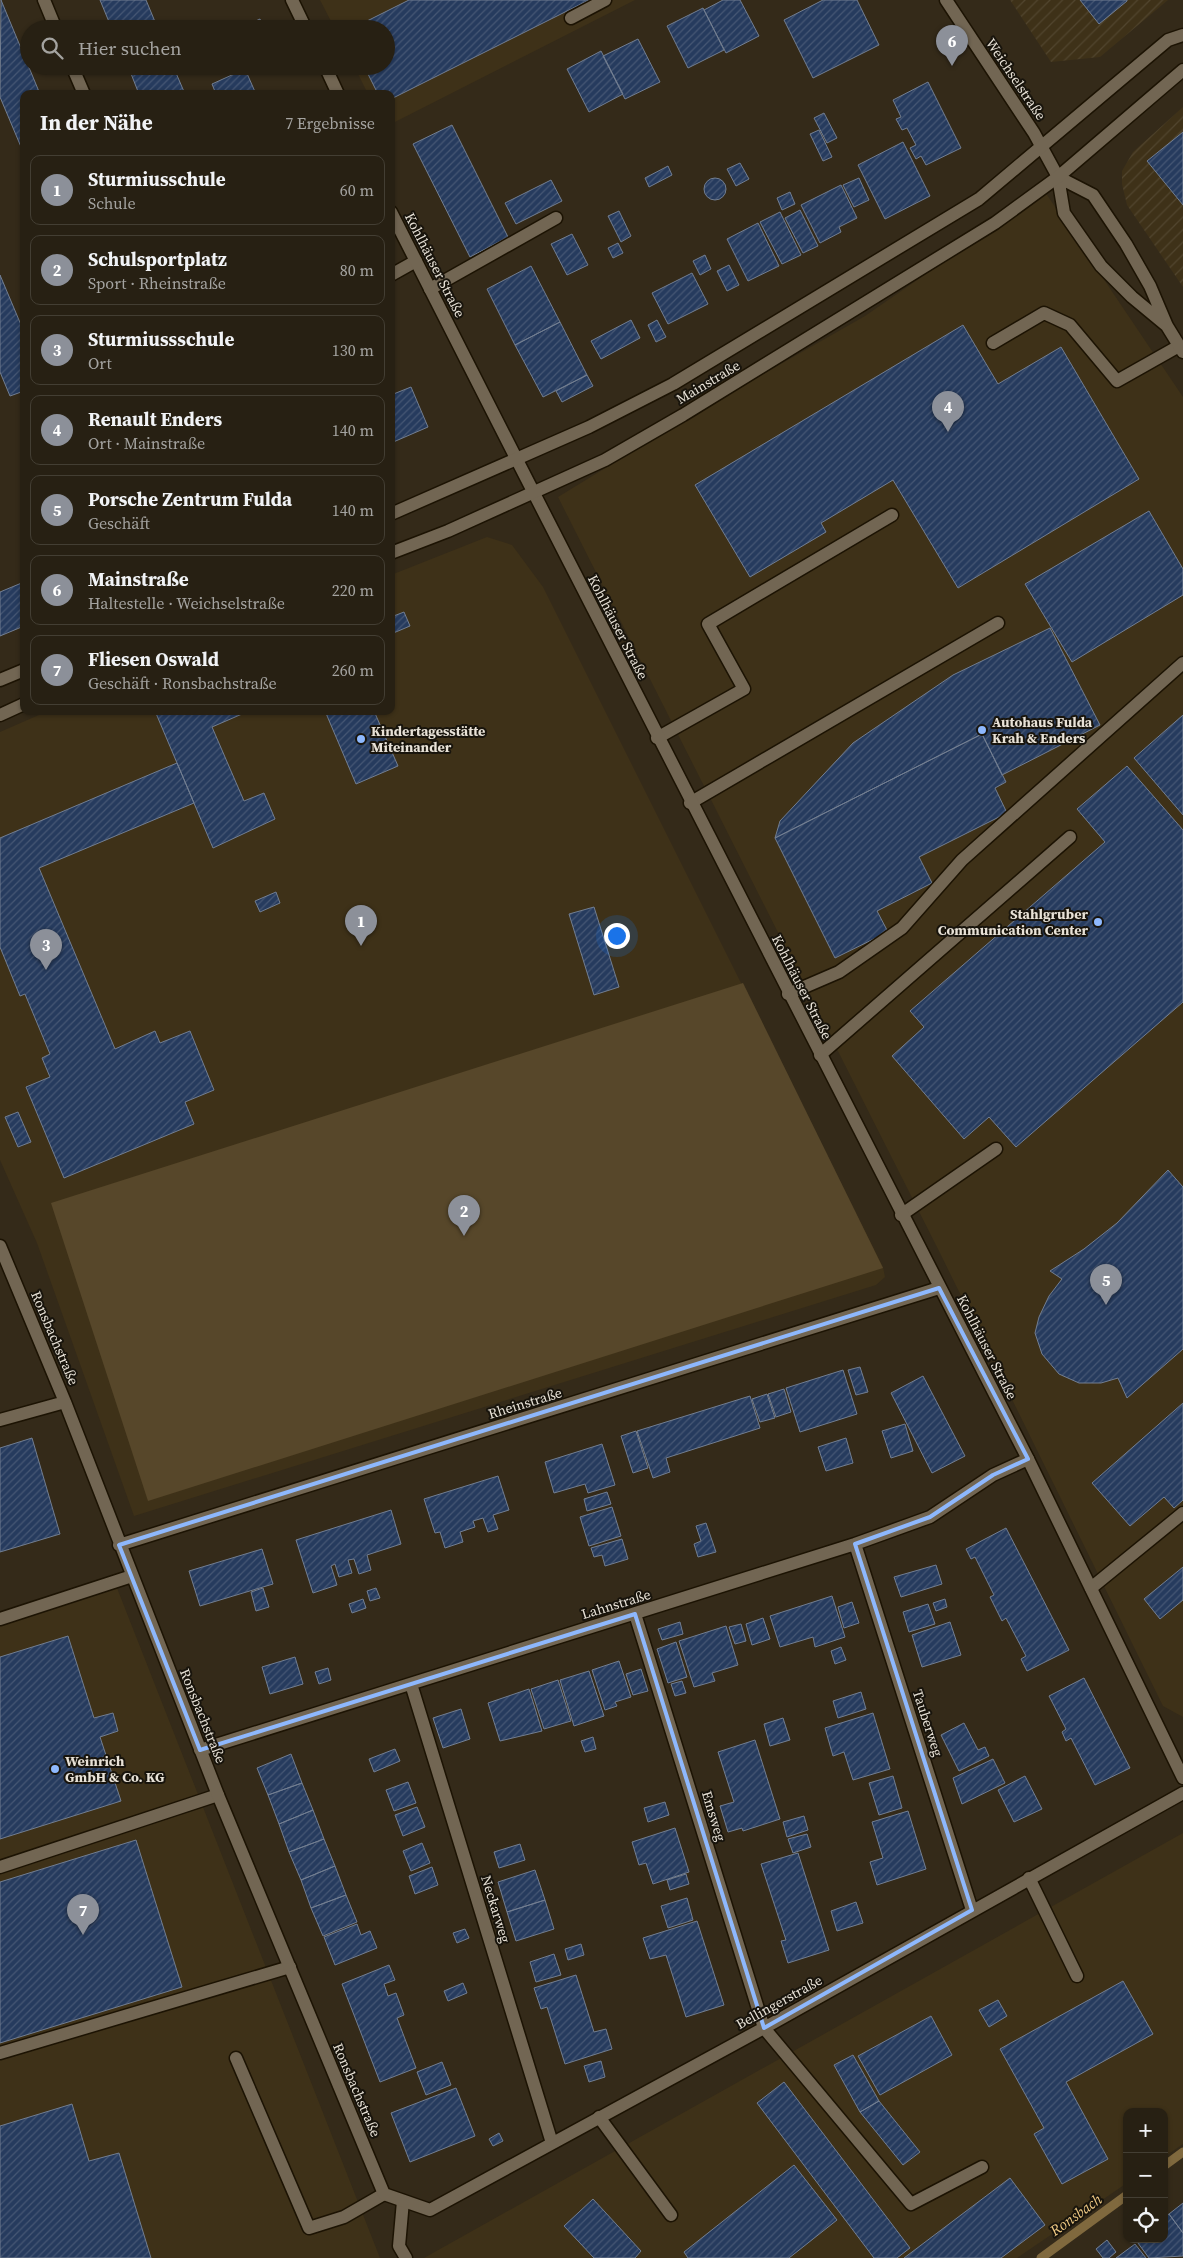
<!DOCTYPE html>
<html lang="de">
<head>
<meta charset="utf-8">
<style>
	:root { --surface:#272013; --page:#332d21; --text:#f1f3f6; --muted:#a4a3a0; --line:#433e33; --accent:#8c9099 }
	body { margin:0; font-family:"Source Serif 4",serif; background:var(--page); color:var(--text) }
	.controls { position:absolute; right:15px; bottom:15px; display:grid; overflow:hidden; border-radius:10px; box-shadow:0 1px 4px #0004 }
	.controls button { width:45px; height:45px; display:grid; place-items:center; padding:0; border:0; border-bottom:1px solid var(--line); background:var(--surface); color:var(--text); font:25px sans-serif }
	.you { position:absolute; left:616px; top:935px; width:18px; height:18px; margin:-12px; border:4px solid #fff; border-radius:50%; background:#1a73e8; box-shadow:0 0 0 8px #1a73e833 }
	.badge { display:grid; place-items:center; width:32px; height:32px; border-radius:50%; background:var(--accent); color:#fff; font-size:16px; font-weight:700 }
	.pin { position:absolute; translate:-50% -41px; filter:drop-shadow(0 1px 2px #0008) }
	.pin::after { content:''; position:absolute; top:26px; width:18px; height:15px; background:inherit; clip-path:polygon(0 0,100% 0,50% 100%) }
	.list { margin:0; padding:0; list-style:none }
	h2 { display:flex; justify-content:space-between; align-items:center; height:65px; margin:0; padding:0 20px; font-size:21px }
	h2 small { font-size:16px; font-weight:400; color:var(--muted) }
	.list li { display:grid; grid-template-columns:32px 1fr auto; gap:15px; align-items:center; box-sizing:border-box; height:70px; margin:0 10px 10px; padding:0 10px; border:1px solid var(--line); border-radius:10px }
	.list b { display:block; font-size:19px; white-space:nowrap }
	.list p { margin:0; font-size:16px; white-space:nowrap; color:var(--muted) }
	.list em { font-size:16px; font-style:normal; color:var(--muted) }
	.icon { flex:none; width:28px; height:28px; fill:none; stroke:currentColor; stroke-width:2; stroke-linecap:round; stroke-linejoin:round }
	.map { position:relative; flex:none; width:1183px; height:2258px; overflow:hidden }
	.search { position:absolute; background:var(--surface); box-shadow:0 1px 4px #0004; left:20px; top:20px; width:375px; height:55px; display:flex; align-items:center; gap:12px; box-sizing:border-box; padding:0 18px; border-radius:28px; color:var(--muted); font-size:19px }
	.panel { position:absolute; background:var(--surface); box-shadow:0 1px 4px #0004; left:20px; top:90px; width:375px; height:625px; border-radius:10px }
	.map>svg:first-child { display:block }
</style>
</head>
<body>
<div class="map">
<svg width="1183" height="2258" viewBox="0 0 1183 2258">
	<defs>
		<pattern id="industrial-furrows" width="10" height="10" patternUnits="userSpaceOnUse" patternTransform="scale(1.25)"><rect width="10" height="10" fill="#3e3118"/><path d="M-1 1l2-2M0 10L10 0M9 11l2-2" fill="none" stroke="#51452e"/></pattern>
		<pattern id="building-hatch" width="6" height="6" patternUnits="userSpaceOnUse" patternTransform="scale(1.25)"><rect width="6" height="6" fill="#263b5e"/><path d="M-1 1l2-2M0 6l6-6M5 7l2-2" fill="none" stroke="#465774"/></pattern>
	</defs>
	<rect width="100%" height="100%" fill="#342a19"/>
	<path fill="#3e3118" d="M320,0H635L391,124V94H368L354,66H386V29H335Z
		M1045,192L1183,397V1717L1163,1706L940,1253L558,497L702,409L865,316Z
		M487,537L512,545L543,587L883,1267L885,1277L876,1285L134,1516L37,1243L0,1160V732L48,711H391V575Z
		M115,1583L380,2258H0V1617Z
		M1183,1833V2144L1164,2157V2112H1127V2183L1017,2258H424Z"/>
	<path fill="url(#industrial-furrows)" d="M1010,0H1168L1100,57L1051,62Z
		M1183,107V287L1127,205L1122,184V171L1133,152Z"/>
	<path fill="#57472a" d="M743,983L883,1268L148,1501L51,1203Z"/>
	<g fill="none" stroke-linecap="round" stroke-linejoin="round">
		<path stroke="#80693e" stroke-width="9" d="M1164,2166L1183,2152
			M1041,2258L1127,2195"/>
	</g>
	<path fill="url(#building-hatch)" stroke="#727e91" d="M1,0L40,94H24V154L0,97Z
		M100,0H146L158,29H112Z
		M409,0H589L391,99V94H378L366,70L375,66H386V29H358L357,26Z
		M723,0H740L759,36L726,53L704,10Z
		M823,0H857L879,45L813,78L784,20Z
		M1080,0H1127V1L1099,24Z
		M703,8L724,50L688,68L667,26Z
		M260,19L264,29H250L249,24Z
		M638,39L660,82L625,99L603,56Z
		M601,51L623,94L589,112L567,69Z
		M128,66H173L185,94H139Z
		M245,69L256,94H216L212,84Z
		M928,82L961,148L926,165L921,156L916,159L910,148L916,145L907,128L902,130L896,119L901,117L893,100Z
		M824,113L837,138L827,143L814,118Z
		M452,125L508,237L470,257L413,144Z
		M819,130L832,157L823,161L810,134Z
		M1183,132V205L1147,161Z
		M903,142L930,196L885,219L858,165Z
		M740,163L749,179L736,186L727,169Z
		M668,166L672,175L649,187L645,178Z
		M859,178L869,200L854,207L843,185Z
		M704 189a11 11 0 1 1 22 0a11 11 0 1 1-22 0Z
		M551,180L562,201L516,224L505,203Z
		M841,185L857,218L839,227L841,232L820,243L801,205Z
		M790,192L795,204L782,210L777,198Z
		M800,210L818,246L803,253L785,218Z
		M619,211L631,236L621,242L608,216Z
		M780,212L801,255L782,264L760,222Z
		M758,223L779,266L748,281L727,239Z
		M572,234L588,265L567,275L551,244Z
		M618,243L623,253L613,258L608,248Z
		M705,255L711,269L700,275L693,261Z
		M729,265L739,285L727,291L717,271Z
		M531,266L560,322L515,345L487,289Z
		M692,273L708,304L668,324L652,293Z
		M0,275L24,332V391L10,396L0,372Z
		M631,320L640,338L601,359L591,341Z
		M657,320L666,337L656,342L648,325Z
		M560,322L587,375L543,397L515,345Z
		M963,325L998,384L1061,347L1139,479L958,588L893,480L821,523L826,532L750,577L695,485Z
		M587,375L593,386L562,402L556,391Z
		M411,387L428,427L391,443V395Z
		M1149,511L1183,569V595L1072,662L1025,584Z
		M24,582V626L0,636V592Z
		M404,612L410,626L391,634V617Z
		M1050,628L1100,725L1002,775L982,734L775,838L780,821L853,743L953,675Z
		M155,711H249L212,727L244,801L264,793L275,819L213,848Z
		M325,711H374L398,766L356,784Z
		M1183,715V815L1134,758Z
		M982,734L1006,782L995,788L1007,813L919,857L932,883L877,911L888,932L835,958L775,838Z
		M177,763L194,803L39,868L115,1049L155,1031L160,1043L190,1031L214,1090L185,1102L194,1124L64,1178L26,1087L50,1077L42,1058L50,1054L25,994L20,996L0,947V838Z
		M1127,766L1183,830V1002L1016,1147L989,1117L964,1139L892,1056L924,1027L910,1011L1105,842L1077,809Z
		M276,892L280,903L260,912L255,901Z
		M594,907L619,987L594,995L569,914Z
		M18,1112L31,1142L18,1147L5,1117Z
		M1168,1170L1183,1187V1349L1127,1398L1118,1378L1101,1383H1079L1059,1374L1042,1354L1035,1333L1039,1317L1049,1296L1062,1279L1050,1271L1084,1249L1117,1223Z
		M860,1367L868,1392L856,1395L848,1370Z
		M843,1370L857,1414L800,1432L786,1388Z
		M923,1376L965,1456L932,1473L891,1393Z
		M784,1389L791,1412L776,1417L768,1394Z
		M767,1394L775,1418L760,1422L752,1399Z
		M750,1396L760,1428L666,1458L670,1472L653,1478L637,1431Z
		M1183,1403V1500L1174,1508L1164,1497L1130,1526L1092,1483Z
		M905,1424L913,1451L891,1458L882,1431Z
		M636,1431L648,1468L633,1473L621,1436Z
		M32,1438L60,1534L0,1552V1448Z
		M846,1438L853,1463L826,1471L818,1447Z
		M602,1444L615,1485L588,1493L585,1484L554,1493L545,1462Z
		M498,1476L509,1510L493,1515L498,1529L488,1532L483,1518L473,1521L475,1527L460,1532L463,1542L445,1548L440,1532L435,1533L424,1499Z
		M607,1492L611,1504L587,1511L584,1499Z
		M612,1507L621,1536L589,1546L580,1517Z
		M391,1510L401,1544L367,1555L371,1570L359,1574L354,1559L348,1560L352,1573L339,1577L335,1564L331,1566L337,1585L313,1593L296,1540Z
		M706,1523L716,1552L698,1557L694,1544L701,1541L696,1526Z
		M1006,1528L1069,1650L1027,1671L1021,1659L1026,1656L1006,1618L1002,1621L990,1597L994,1595L975,1557L971,1559L966,1549Z
		M622,1539L628,1559L605,1566L602,1555L594,1557L591,1548Z
		M262,1549L273,1584L200,1606L189,1571Z
		M936,1565L942,1584L901,1597L894,1577Z
		M1183,1567V1600L1160,1619L1144,1599Z
		M263,1588L269,1607L256,1611L251,1592Z
		M376,1588L380,1598L370,1601L367,1591Z
		M832,1596L845,1637L815,1647L813,1637L780,1647L770,1616Z
		M363,1599L366,1608L352,1613L349,1604Z
		M945,1599L947,1607L936,1611L933,1603Z
		M852,1602L859,1623L844,1628L838,1607Z
		M928,1604L935,1624L909,1632L903,1612Z
		M763,1618L770,1639L752,1645L746,1624Z
		M680,1622L683,1634L662,1640L658,1629Z
		M950,1622L961,1655L922,1667L912,1635Z
		M741,1624L746,1641L735,1644L729,1627Z
		M726,1626L738,1665L712,1673L715,1681L694,1687L679,1641Z
		M68,1636L94,1718L113,1713L118,1731L100,1737L121,1801L0,1839V1657Z
		M676,1642L687,1677L668,1683L657,1649Z
		M841,1647L846,1660L835,1664L831,1651Z
		M295,1657L303,1684L270,1694L262,1667Z
		M619,1661L631,1697L615,1702L617,1706L605,1710L592,1670Z
		M328,1668L331,1680L319,1684L315,1672Z
		M641,1669L648,1691L633,1695L626,1674Z
		M589,1671L604,1716L574,1726L560,1680Z
		M1084,1678L1130,1768L1095,1785L1071,1738L1066,1741L1062,1732L1066,1729L1049,1696Z
		M558,1680L571,1721L544,1729L531,1689Z
		M682,1681L686,1693L675,1696L671,1684Z
		M529,1689L542,1731L500,1741L488,1703Z
		M861,1692L866,1709L838,1718L833,1701Z
		M461,1709L470,1739L443,1748L433,1718Z
		M873,1713L890,1769L853,1780L844,1752L833,1756L825,1728Z
		M783,1718L790,1740L770,1746L764,1724Z
		M964,1723L978,1750L985,1747L989,1756L959,1771L941,1735Z
		M593,1737L596,1749L585,1752L581,1741Z
		M755,1740L780,1819L743,1831L742,1828L728,1832L720,1806L734,1802L718,1752Z
		M395,1749L400,1761L374,1772L369,1759Z
		M291,1754L302,1783L268,1795L257,1768Z
		M993,1759L1005,1783L962,1804L953,1778Z
		M893,1776L902,1808L879,1815L869,1783Z
		M1025,1776L1042,1809L1014,1822L998,1790Z
		M408,1782L416,1803L394,1811L386,1790Z
		M302,1783L313,1810L279,1824L268,1795Z
		M665,1802L669,1815L648,1822L644,1808Z
		M417,1807L425,1827L403,1836L395,1815Z
		M313,1810L324,1839L289,1852L279,1824Z
		M908,1811L926,1869L877,1885L870,1862L883,1858L872,1822Z
		M804,1816L808,1830L787,1837L783,1822Z
		M675,1828L689,1872L653,1884L646,1863L639,1865L632,1842Z
		M807,1834L811,1847L793,1853L788,1839Z
		M324,1839L335,1866L301,1880L289,1852Z
		M136,1840L182,1987L0,2043V1882Z
		M422,1843L430,1863L411,1871L403,1851Z
		M520,1844L525,1860L499,1868L494,1852Z
		M798,1853L829,1950L788,1963L781,1941L786,1940L761,1864Z
		M335,1866L346,1895L311,1908L301,1880Z
		M432,1867L438,1885L415,1894L409,1876Z
		M535,1870L545,1900L507,1912L498,1882Z
		M686,1874L689,1884L670,1890L667,1880Z
		M346,1895L357,1922L323,1936L311,1908Z
		M687,1898L693,1920L668,1928L661,1906Z
		M545,1900L554,1929L516,1941L507,1912Z
		M856,1902L863,1923L837,1931L831,1911Z
		M697,1921L724,2005L686,2017L666,1955L650,1959L643,1938Z
		M357,1924L361,1935L370,1931L377,1948L335,1965L324,1937Z
		M465,1929L469,1938L457,1943L453,1933Z
		M581,1944L584,1955L568,1960L565,1949Z
		M554,1954L561,1975L536,1982L530,1962Z
		M389,1965L395,1980L384,1984L388,1996L396,1993L404,2015L397,2018L416,2068L380,2082L342,1984Z
		M576,1975L594,2032L606,2029L612,2049L565,2064L547,2007L541,2009L534,1988Z
		M1123,1981L1153,2034L1066,2082L1108,2159L1062,2184L1034,2134L1044,2128L1000,2049Z
		M463,1983L467,1993L448,2001L444,1991Z
		M998,2000L1007,2016L989,2027L979,2010Z
		M931,2016L952,2055L880,2095L858,2056Z
		M853,2055L879,2101L860,2112L834,2065Z
		M601,2061L605,2077L589,2082L584,2066Z
		M442,2062L451,2085L426,2095L417,2072Z
		M784,2082L910,2248L897,2258H874L757,2103Z
		M456,2088L475,2136L410,2162L391,2113Z
		M879,2101L920,2152L903,2165L860,2112Z
		M72,2104L89,2161L119,2153L151,2258H0V2126Z
		M499,2133L503,2141L493,2146L489,2139Z
		M794,2165L837,2220L789,2258H688L684,2252Z
		M1010,2178L1045,2225L1001,2258H904Z
		M593,2199L641,2251L635,2258H594L564,2226Z
		M1183,2203V2233L1169,2214Z
		M1169,2214L1183,2233V2256L1149,2258L1135,2239H1164V2217Z
		M1107,2240L1116,2252L1109,2258H1103L1096,2249Z
		M1135,2244L1146,2258H1116Z"/>
	<g fill="none" stroke-linecap="round" stroke-linejoin="round">
		<g stroke="#1c1303" stroke-width="15">
			<path id="service" d="M571,18L605,0
				M391,275L416,261
				M430,289L556,218
				M993,343L1044,313L1070,325L1117,381L1179,346
				M657,738L744,689L708,624L892,515
				M690,803L998,623
				M788,994L839,972L902,928L962,860L1183,663
				M820,1055L1070,837
				M901,1215L996,1149
				M1091,1588L1183,1513
				M0,1619L132,1576
				M0,1867L218,1795
				M1029,1878L1077,1976
				M764,2028L911,2204L982,2167
				M0,2053L290,1967
				M236,2058L309,2228L344,2217L384,2194
				M599,2117L671,2215
				M403,2201L399,2246L406,2258"/>
		</g>
		<g stroke="#1c1303" stroke-width="15">
			<path id="minor" d="M44,0L56,29
				M292,0L306,29
				M946,0L1034,133L1058,177L1064,213L1101,266L1132,297L1167,326
				M72,66L84,94
				M325,66L338,94
				M1058,177L1093,195L1126,244L1150,286L1167,326L1183,352
				M391,212L517,460
				M0,1246L65,1402L218,1795L384,2194L430,2210L764,2028L1183,1793
				M0,1420L65,1402
				M855,1544L972,1910
				M119,1545L939,1288
				M635,1614L764,2028
				M411,1684L552,2143
				M200,1750L855,1544L930,1517L993,1475L1028,1459"/>
		</g>
		<g stroke="#1c1303" stroke-width="15">
			<path id="tertiary" d="M517,460L1028,1459L1183,1778"/>
		</g>
		<g stroke="#1c1303" stroke-width="15">
			<path id="secondary" d="M391,514L589,427L673,384L979,199L1168,40L1183,35
				M391,553L448,531L605,460L683,415L995,223L1058,177L1183,70
				M0,680L24,670
				M0,715L24,704"/>
		</g>
		<use href="#service" stroke="#726653" stroke-width="12"/>
		<use href="#minor" stroke="#726653" stroke-width="12"/>
		<use href="#tertiary" stroke="#726653" stroke-width="12"/>
		<use href="#secondary" stroke="#726653" stroke-width="12"/>
	</g>
	<path fill="none" stroke="#8eb8fd" stroke-width="4" stroke-linejoin="round" d="M939,1288L1028,1459L993,1475L930,1517L855,1544L972,1910L764,2028L635,1614L200,1750L119,1545Z"/>
	<g fill="#8eb8fd" stroke="#18140c" stroke-width="2">
		<circle cx="982" cy="730" r="5"/>
		<circle cx="361" cy="739" r="5"/>
		<circle cx="1098" cy="922" r="5"/>
		<circle cx="55" cy="1769" r="5"/>
	</g>
	<g text-anchor="middle" stroke-width="4" stroke-linejoin="round" paint-order="stroke">
		<g font-size="14" fill="#e8e2d7" stroke="#18140c">
			<text transform="translate(1016 79) rotate(56)" y="5">Weichselstraße</text>
			<text transform="translate(435 265) rotate(63)" y="5">Kohlhäuser Straße</text>
			<text transform="translate(708 382) rotate(-31)" y="5">Mainstraße</text>
			<text transform="translate(618 627) rotate(63)" y="5">Kohlhäuser Straße</text>
			<text transform="translate(802 987) rotate(63)" y="5">Kohlhäuser Straße</text>
			<text transform="translate(55 1338) rotate(67)" y="5">Ronsbachstraße</text>
			<text transform="translate(987 1347) rotate(63)" y="5">Kohlhäuser Straße</text>
			<text transform="translate(525 1403) rotate(-17)" y="5">Rheinstraße</text>
			<text transform="translate(616 1604) rotate(-17)" y="5">Lahnstraße</text>
			<text transform="translate(203 1716) rotate(68)" y="5">Ronsbachstraße</text>
			<text transform="translate(928 1723) rotate(72)" y="5">Tauberweg</text>
			<text transform="translate(714 1816) rotate(73)" y="5">Emsweg</text>
			<text transform="translate(496 1909) rotate(73)" y="5">Neckarweg</text>
			<text transform="translate(779 2002) rotate(-29)" y="5">Bellingerstraße</text>
			<text transform="translate(357 2090) rotate(67)" y="5">Ronsbachstraße</text>
		</g>
		<g font-size="14" font-weight="bold" fill="#e8e2d7" stroke="#18140c" text-anchor="start">
			<text x="992" y="727">Autohaus Fulda<tspan x="992" dy="16">Krah &amp; Enders</tspan></text>
			<text x="371" y="736">Kindertagesstätte<tspan x="371" dy="16">Miteinander</tspan></text>
			<text x="1088" y="919" text-anchor="end">Stahlgruber<tspan x="1088" dy="16">Communication Center</tspan></text>
			<text x="65" y="1766">Weinrich<tspan x="65" dy="16">GmbH &amp; Co. KG</tspan></text>
		</g>
		<g font-size="15" font-style="italic" fill="#efc984" stroke="#18140c">
			<text transform="translate(1076 2215) rotate(-36)" y="5">Ronsbach</text>
		</g>
	</g>
</svg>
<div class="controls">
<button>+</button>
<button>−</button>
<button><svg class="icon" aria-label="locate" viewBox="0 0 24 24"><circle cx="12" cy="12" r="6"/><path d="M12 2v4M12 18v4M2 12h4M18 12h4"/></svg></button>
</div>
<div class="you"></div>
<div class="pin badge" style="left:361px;top:946px">1</div>
<div class="pin badge" style="left:464px;top:1236px">2</div>
<div class="pin badge" style="left:46px;top:970px">3</div>
<div class="pin badge" style="left:948px;top:432px">4</div>
<div class="pin badge" style="left:1106px;top:1305px">5</div>
<div class="pin badge" style="left:952px;top:66px">6</div>
<div class="pin badge" style="left:83px;top:1935px">7</div>
<div class="search"><svg class="icon" aria-label="search" viewBox="0 0 24 24"><circle cx="10" cy="10" r="6"/><path d="M15 15l6 6"/></svg>Hier suchen</div>
<section class="panel">
<h2>In der Nähe<small>7 Ergebnisse</small></h2>
<ul class="list">
<li><span class="badge">1</span><div><b>Sturmiusschule</b><p>Schule</p></div><em>60 m</em></li>
<li><span class="badge">2</span><div><b>Schulsportplatz</b><p>Sport · Rheinstraße</p></div><em>80 m</em></li>
<li><span class="badge">3</span><div><b>Sturmiussschule</b><p>Ort</p></div><em>130 m</em></li>
<li><span class="badge">4</span><div><b>Renault Enders</b><p>Ort · Mainstraße</p></div><em>140 m</em></li>
<li><span class="badge">5</span><div><b>Porsche Zentrum Fulda</b><p>Geschäft</p></div><em>140 m</em></li>
<li><span class="badge">6</span><div><b>Mainstraße</b><p>Haltestelle · Weichselstraße</p></div><em>220 m</em></li>
<li><span class="badge">7</span><div><b>Fliesen Oswald</b><p>Geschäft · Ronsbachstraße</p></div><em>260 m</em></li>
</ul>
</section>
</div>
</body>
</html>
